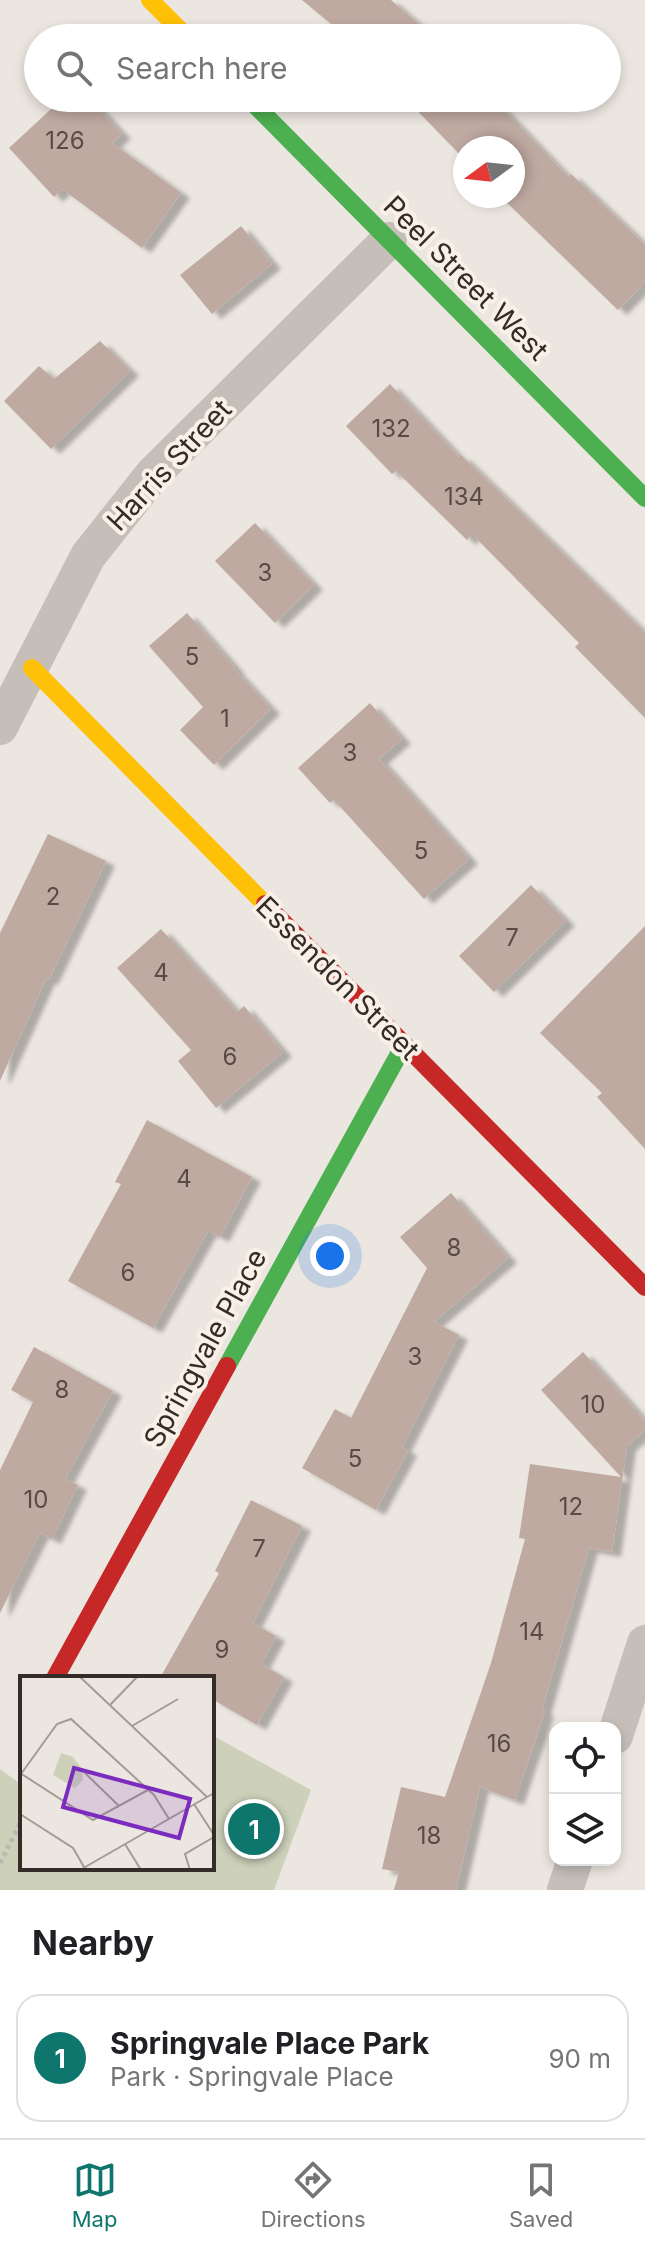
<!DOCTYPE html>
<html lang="en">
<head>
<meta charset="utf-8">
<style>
	:root { --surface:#fff; --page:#f6f6f6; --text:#202124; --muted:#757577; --line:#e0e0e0; --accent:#0f766e }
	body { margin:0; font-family:Inter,sans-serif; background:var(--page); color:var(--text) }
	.controls { position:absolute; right:24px; bottom:24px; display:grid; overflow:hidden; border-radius:16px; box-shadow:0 4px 12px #0003 }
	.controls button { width:72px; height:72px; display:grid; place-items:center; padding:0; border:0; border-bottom:2px solid var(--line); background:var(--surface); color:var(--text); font:40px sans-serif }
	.compass { position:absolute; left:453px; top:136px; width:72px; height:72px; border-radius:50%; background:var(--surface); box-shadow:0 4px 12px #0003; rotate:255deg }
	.you { position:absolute; left:330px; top:1256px; width:28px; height:28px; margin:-20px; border:6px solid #fff; border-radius:50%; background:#1a73e8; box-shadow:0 0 0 12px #1a73e833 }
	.badge { display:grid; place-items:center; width:52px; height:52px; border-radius:50%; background:var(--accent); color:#fff; font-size:26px; font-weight:700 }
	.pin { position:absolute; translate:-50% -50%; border:4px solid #fff; box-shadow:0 2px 8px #0006 }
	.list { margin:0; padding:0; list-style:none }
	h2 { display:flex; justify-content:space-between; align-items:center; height:104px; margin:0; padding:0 32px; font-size:34px }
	h2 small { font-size:26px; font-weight:400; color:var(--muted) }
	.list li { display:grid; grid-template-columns:52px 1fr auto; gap:24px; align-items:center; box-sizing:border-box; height:128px; margin:0 16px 16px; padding:0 16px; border:2px solid var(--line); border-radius:24px }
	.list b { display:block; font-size:30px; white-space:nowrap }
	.list p { margin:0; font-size:26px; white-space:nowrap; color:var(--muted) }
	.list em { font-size:26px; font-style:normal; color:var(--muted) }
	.icon { flex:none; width:44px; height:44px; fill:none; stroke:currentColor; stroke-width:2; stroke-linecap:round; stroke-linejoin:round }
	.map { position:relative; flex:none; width:645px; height:1890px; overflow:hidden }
	.search { position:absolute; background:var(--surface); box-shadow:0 4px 12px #0003; left:24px; right:24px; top:24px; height:88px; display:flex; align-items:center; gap:20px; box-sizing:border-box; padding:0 28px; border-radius:44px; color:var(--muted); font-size:30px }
	.sheet { height:248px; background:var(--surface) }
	nav { display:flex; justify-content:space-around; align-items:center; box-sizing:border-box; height:112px; border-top:2px solid var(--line); background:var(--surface); font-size:22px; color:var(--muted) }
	nav a { display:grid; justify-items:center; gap:4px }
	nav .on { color:var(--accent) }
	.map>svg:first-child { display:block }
</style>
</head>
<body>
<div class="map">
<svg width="645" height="1890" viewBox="0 0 645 1890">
	<defs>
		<filter id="shadow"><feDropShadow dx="9" dy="5" stdDeviation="2" flood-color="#0004"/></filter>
	</defs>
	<rect width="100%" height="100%" fill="#ece6e0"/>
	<path fill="#cdd1ba" d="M212,1735L311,1790L274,1890H0V1769L22,1785V1868H212Z"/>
	<path fill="#bfaaa2" filter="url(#shadow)" d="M302,0H391L431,35L429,38H348Z
		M63,98H89L122,134L112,143L181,193L142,248L62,189L54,197L9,148Z
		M405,98H492L568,177L571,174L645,245V282L618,310L500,196H513V148H465V160Z
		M241,226L272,264L212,314L180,275Z
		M100,341L130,371L51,449L4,401L39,366L54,379Z
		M390,384L459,457L461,455L645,633V718L575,647L579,643L472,534L467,540L396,471L392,474L346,426Z
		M255,523L314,585L275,623L215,561Z
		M187,613L235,668L234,669L271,709L214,765L180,730L203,707L149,646Z
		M370,703L402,739L379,759L469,859L424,899L334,800L330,803L298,768Z
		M48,834L106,861L49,980L46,979L0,1081V933Z
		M531,885L566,921L494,992L459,956Z
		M645,926V1149L597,1097L602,1093L540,1033Z
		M161,929L237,1012L244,1006L283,1052L216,1108L178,1061L191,1050L117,968Z
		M147,1120L252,1177L220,1237L208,1231L153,1328L68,1281L121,1184L115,1182Z
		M451,1193L508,1258L434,1322L459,1335L402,1447L408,1451L376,1510L302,1468L335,1409L351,1418L427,1268L400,1237Z
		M34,1347L113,1391L65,1479L78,1485L52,1539L40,1533L0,1613V1470L33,1402L11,1390Z
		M583,1352L645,1421V1430L627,1446L612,1552L589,1548L542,1710L545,1711L515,1800L480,1787L456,1890H394L399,1872L382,1869L401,1787L445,1797L491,1663L525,1539L519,1538L530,1464L621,1477L541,1390Z
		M251,1500L302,1526L253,1623L276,1636L261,1664L284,1677L257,1725L212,1699V1678H160L219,1573L215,1571Z"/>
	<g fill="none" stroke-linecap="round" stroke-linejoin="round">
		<path stroke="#beb7b2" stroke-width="5" stroke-dasharray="4 4" stroke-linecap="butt" d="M0,1863L22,1820"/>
		<path stroke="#c5beb9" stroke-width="36" d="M0,727L88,556L153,474L389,240
			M615,1736L645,1643
			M565,1890L575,1860"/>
		<path stroke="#4caf50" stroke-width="18" d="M248,98L645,498
			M227,1366L404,1045"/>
		<path stroke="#ffc107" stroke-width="18" d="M150,0L188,38
			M32,668L265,904"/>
		<path stroke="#c62828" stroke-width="18" d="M265,904L645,1287
			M55,1678L227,1366"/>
	</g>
	<g text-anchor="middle" stroke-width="8" stroke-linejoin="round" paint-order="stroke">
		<g font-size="24" fill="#584b46">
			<text x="65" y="149">126</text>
			<text x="391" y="437">132</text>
			<text x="464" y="505">134</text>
			<text x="265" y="581">3</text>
			<text x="192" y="665">5</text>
			<text x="225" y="727">1</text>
			<text x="350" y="761">3</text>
			<text x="421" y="859">5</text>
			<text x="53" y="905">2</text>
			<text x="512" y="946">7</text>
			<text x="161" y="981">4</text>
			<text x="230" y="1065">6</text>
			<text x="184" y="1187">4</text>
			<text x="454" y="1256">8</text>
			<text x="128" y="1281">6</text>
			<text x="415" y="1365">3</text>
			<text x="62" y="1398">8</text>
			<text x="593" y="1413">10</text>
			<text x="355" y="1467">5</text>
			<text x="36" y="1508">10</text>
			<text x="571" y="1515">12</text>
			<text x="259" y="1557">7</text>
			<text x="532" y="1640">14</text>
			<text x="222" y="1658">9</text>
			<text x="499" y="1752">16</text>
			<text x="429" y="1844">18</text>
		</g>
		<g font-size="28" fill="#352b28" stroke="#f9f0e7">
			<text transform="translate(466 278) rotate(45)" y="10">Peel Street West</text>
			<text transform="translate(169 465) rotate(-47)" y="10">Harris Street</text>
			<text transform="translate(338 978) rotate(45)" y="10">Essendon Street</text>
			<text transform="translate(205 1348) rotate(-61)" y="10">Springvale Place</text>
		</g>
	</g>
	<g transform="translate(20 1676)">
		<rect width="194" height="194" fill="#ece6e0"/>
		<path d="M41,77L53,81L62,93L63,104L55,112L33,99Z" fill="#cdd1ba"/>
		<path fill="none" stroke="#a39b96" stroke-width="2" d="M59,0L187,121M90,29L118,0M112,50L158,23M0,97L73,144L128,114M65,97L99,130M1,98L37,48L51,43L134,119L149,143M174,128L194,159M0,138L53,172L64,191M105,168L121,194M60,194L194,117M170,194L165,178L194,161"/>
		<path fill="#7b2cbf" fill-opacity="0.15" stroke="#7b2cbf" stroke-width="4" d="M54,92L170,123L159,162L43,131Z"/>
		<rect width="194" height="194" fill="none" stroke="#352b28" stroke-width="4"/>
	</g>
</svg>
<div class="controls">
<button><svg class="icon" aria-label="locate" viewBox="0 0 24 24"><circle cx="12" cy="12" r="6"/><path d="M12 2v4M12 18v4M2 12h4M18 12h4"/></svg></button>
<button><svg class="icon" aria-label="layers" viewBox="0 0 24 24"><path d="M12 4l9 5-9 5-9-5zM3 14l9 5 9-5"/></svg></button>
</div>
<svg class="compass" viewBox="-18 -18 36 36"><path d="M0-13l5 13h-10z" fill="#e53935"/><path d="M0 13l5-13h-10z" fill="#757577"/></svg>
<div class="you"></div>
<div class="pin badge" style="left:254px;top:1829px">1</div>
<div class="search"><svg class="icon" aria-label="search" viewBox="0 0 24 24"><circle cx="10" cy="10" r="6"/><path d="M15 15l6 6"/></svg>Search here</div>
</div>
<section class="sheet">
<h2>Nearby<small></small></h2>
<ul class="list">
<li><span class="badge">1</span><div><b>Springvale Place Park</b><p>Park · Springvale Place</p></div><em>90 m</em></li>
</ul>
</section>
<nav>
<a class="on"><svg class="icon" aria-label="map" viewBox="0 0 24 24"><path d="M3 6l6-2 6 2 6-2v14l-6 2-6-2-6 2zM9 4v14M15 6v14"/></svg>Map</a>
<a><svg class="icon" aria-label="directions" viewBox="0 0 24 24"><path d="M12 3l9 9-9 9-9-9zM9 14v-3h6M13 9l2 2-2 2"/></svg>Directions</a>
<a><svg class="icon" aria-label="saved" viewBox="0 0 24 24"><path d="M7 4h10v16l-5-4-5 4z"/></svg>Saved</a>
</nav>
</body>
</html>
